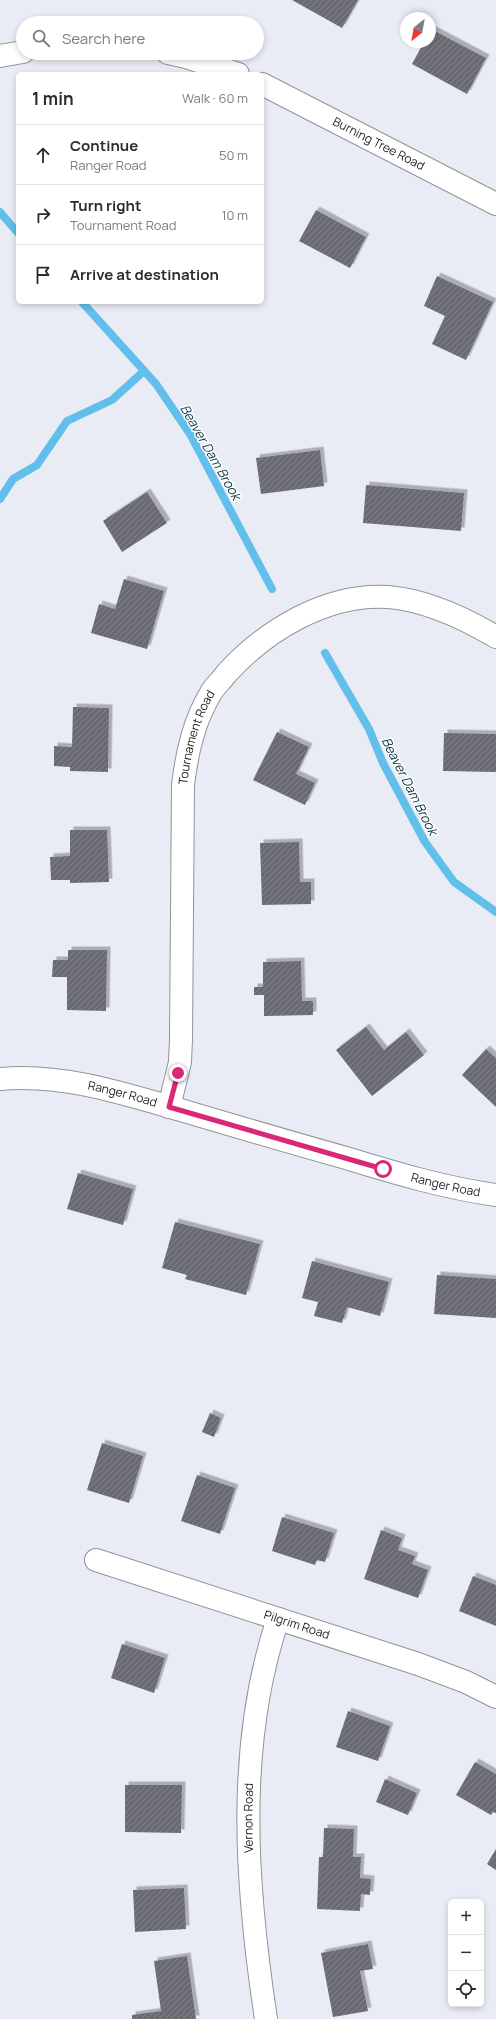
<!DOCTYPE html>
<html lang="en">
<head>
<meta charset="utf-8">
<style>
	:root { --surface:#fff; --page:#f2f2f3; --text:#2b2b33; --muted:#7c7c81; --line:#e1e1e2 }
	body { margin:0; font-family:Manrope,sans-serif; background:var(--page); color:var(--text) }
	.controls { position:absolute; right:12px; bottom:12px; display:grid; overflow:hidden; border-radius:6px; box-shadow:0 2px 6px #0003 }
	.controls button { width:36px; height:36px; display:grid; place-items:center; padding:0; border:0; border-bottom:1px solid var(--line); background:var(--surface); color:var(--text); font:20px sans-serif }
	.compass { position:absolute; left:400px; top:12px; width:36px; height:36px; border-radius:50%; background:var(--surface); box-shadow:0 2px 6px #0003; rotate:211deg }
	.stop { position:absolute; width:12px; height:12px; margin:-9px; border:3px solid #db2777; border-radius:50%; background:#fff }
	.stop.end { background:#db2777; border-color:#fff; box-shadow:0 1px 4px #0008 }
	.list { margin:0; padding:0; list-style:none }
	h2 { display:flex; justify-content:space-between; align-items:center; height:52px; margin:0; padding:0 16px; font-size:17px }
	h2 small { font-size:13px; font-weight:400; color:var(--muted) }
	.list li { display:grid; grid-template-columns:26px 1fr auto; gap:12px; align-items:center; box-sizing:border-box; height:60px; padding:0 16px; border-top:1px solid var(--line) }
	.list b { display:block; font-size:15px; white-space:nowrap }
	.list p { margin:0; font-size:13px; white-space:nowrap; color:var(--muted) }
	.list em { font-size:13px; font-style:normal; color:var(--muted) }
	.icon { flex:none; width:22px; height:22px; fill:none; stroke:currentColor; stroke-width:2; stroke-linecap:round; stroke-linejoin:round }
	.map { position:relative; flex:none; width:496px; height:2019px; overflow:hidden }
	.search { position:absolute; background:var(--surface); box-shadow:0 2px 6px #0003; left:16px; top:16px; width:248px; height:44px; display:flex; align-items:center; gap:10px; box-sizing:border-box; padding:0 14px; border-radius:22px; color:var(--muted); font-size:15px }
	.panel { position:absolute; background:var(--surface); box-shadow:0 2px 6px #0003; left:16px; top:72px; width:248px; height:232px; border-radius:6px }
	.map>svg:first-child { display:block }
</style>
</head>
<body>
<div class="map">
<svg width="496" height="2019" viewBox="0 0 496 2019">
	<defs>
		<pattern id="building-hatch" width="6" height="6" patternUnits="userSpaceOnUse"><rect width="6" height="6" fill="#696a72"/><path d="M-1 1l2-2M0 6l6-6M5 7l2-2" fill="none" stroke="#828288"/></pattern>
		<filter id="shadow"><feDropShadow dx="3.5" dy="-3.5" stdDeviation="0" flood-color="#0004"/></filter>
	</defs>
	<rect width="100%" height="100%" fill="#eaecf5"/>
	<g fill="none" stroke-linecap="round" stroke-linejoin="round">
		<path stroke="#62beea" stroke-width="8" d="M0,212L18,233
			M82,302L156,384L190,434L272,589
			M0,499L13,479L37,465L67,421L112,400L144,371
			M325,653L369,729L383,763L425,842L454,882L496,912"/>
	</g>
	<path fill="url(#building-hatch)" filter="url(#shadow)" d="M292,0H358L342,28Z
		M431,29L486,58L467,94L412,64L424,42H430Z
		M316,210L366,237L350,268L299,241Z
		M437,276L493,302L466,360L432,344L445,316L424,306Z
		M320,450L324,486L261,494L256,458Z
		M366,485L464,493L461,531L363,523Z
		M147,492L167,523L122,552L103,521Z
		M124,579L164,591L147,649L91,633L99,604L115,609Z
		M73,707L109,708L108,772L70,771V767L54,766V746L72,747Z
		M277,732L309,747L296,774L315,783L305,805L253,780Z
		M444,733L496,734V772L443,771Z
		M70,830H107L109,882L70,883V880H51L50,857L70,856Z
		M299,842L300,882H311V904L262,905L260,843Z
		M68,950H107L106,1011L67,1010V977H52L53,960H68Z
		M301,961L302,1001H313V1015L264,1016V995H254V987H263V962Z
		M366,1027L384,1050L406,1032L424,1055L372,1096L336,1050Z
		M486,1049L496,1058V1107L462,1075Z
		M78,1173L133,1189L123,1225L67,1209Z
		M175,1222L260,1244L246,1295L185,1279L187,1275L162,1268Z
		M312,1261L389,1282L380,1316L347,1307L342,1323L314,1316L318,1302L302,1298Z
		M437,1275L496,1279V1318L434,1314Z
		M210,1413L221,1418L214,1437L202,1432Z
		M102,1443L143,1456L129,1503L87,1490Z
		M197,1475L235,1488L220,1534L181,1521Z
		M282,1517L334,1533L325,1562L317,1560L315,1565L272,1551Z
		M381,1530L402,1538L398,1550L415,1556L412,1564L428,1570L418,1598L364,1579Z
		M473,1576L496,1585V1626L459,1611Z
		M122,1644L165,1658L154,1693L111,1678Z
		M348,1711L390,1726L378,1761L336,1747Z
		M475,1762L496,1774V1813L493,1812L491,1815L456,1795Z
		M385,1779L417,1793L408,1815L376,1802Z
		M125,1785H182L181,1833L125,1832Z
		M324,1828L354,1829L353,1857H361L360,1878L371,1879L370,1895L361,1894L360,1911L317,1909L319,1857H323Z
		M496,1849V1870L487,1864Z
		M184,1888L186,1929L135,1932L133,1890Z
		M368,1944L373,1969L360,1971L368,2011L333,2017L321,1953Z
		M187,1956L196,2019H132V2015L161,2011L154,1961Z"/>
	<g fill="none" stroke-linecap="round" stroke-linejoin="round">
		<g stroke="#92939c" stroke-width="24">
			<g id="minor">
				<path d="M168,53L186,57L238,74"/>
				<path d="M0,56L23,52"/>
				<path id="s1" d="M262,84L496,204"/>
				<path id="s2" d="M0,1079C62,1073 125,1094 184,1111C238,1127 292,1143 346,1158C395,1173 445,1188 496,1195"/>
				<path id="s3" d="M169,1107L180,1062L181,1039L183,785C187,752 194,720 212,691C216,685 222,680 226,674C266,630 327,593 388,597C426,600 464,618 496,637"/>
				<path id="s4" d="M96,1560L418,1664L466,1682L496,1697"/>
				<path id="s5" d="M266,2019C246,1888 235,1747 278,1619"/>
			</g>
		</g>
		<use href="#minor" stroke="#fff" stroke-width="22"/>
	</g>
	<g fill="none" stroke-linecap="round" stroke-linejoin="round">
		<path stroke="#db2777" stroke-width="5" d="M178,1073L169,1107L383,1169"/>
	</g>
	<g text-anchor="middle" stroke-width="3" stroke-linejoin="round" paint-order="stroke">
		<g font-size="12" fill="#1d1d21" stroke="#fff">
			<text dy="4" stroke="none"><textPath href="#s1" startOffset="131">Burning Tree Road</textPath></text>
			<text dy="4" stroke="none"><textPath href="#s3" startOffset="373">Tournament Road</textPath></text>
			<text dy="4" stroke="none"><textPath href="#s2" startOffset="124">Ranger Road</textPath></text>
			<text dy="4" stroke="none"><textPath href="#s2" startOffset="460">Ranger Road</textPath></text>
			<text dy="4" stroke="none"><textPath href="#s4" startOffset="211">Pilgrim Road</textPath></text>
			<text dy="4" stroke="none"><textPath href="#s5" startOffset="202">Vernon Road</textPath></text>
		</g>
		<g font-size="13" font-style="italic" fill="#093445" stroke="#fff">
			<text transform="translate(211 452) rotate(60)" y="5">Beaver Dam Brook</text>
			<text transform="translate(410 786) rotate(63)" y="5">Beaver Dam Brook</text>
		</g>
	</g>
</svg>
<div class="controls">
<button>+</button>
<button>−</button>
<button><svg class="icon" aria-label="locate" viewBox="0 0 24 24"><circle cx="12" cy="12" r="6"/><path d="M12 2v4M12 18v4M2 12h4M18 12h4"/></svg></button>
</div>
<svg class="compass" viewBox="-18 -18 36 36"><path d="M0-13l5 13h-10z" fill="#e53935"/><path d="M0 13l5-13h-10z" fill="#7c7c81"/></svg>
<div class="stop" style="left:383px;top:1169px"></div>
<div class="stop end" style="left:178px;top:1073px"></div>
<div class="search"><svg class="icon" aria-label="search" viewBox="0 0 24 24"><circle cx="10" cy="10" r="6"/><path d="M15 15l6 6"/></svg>Search here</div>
<section class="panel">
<h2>1 min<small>Walk · 60 m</small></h2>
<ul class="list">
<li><svg class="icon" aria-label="ahead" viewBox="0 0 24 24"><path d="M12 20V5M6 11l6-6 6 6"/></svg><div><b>Continue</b><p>Ranger Road</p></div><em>50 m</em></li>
<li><svg class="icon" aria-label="right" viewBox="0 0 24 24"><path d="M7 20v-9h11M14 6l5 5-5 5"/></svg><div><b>Turn right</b><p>Tournament Road</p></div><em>10 m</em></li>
<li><svg class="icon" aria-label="arrive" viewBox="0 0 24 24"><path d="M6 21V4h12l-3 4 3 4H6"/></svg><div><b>Arrive at destination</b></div></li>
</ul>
</section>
</div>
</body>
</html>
